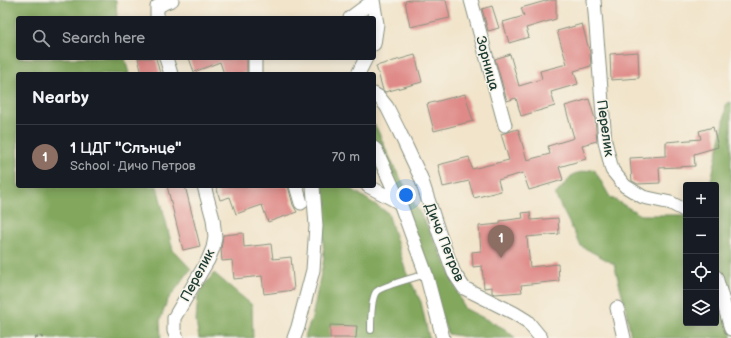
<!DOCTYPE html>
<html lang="en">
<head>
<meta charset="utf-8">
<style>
	:root { --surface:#171b24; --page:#20242c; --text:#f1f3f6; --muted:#9ea1a6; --line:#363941; --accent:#d690ce }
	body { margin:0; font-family:"Balsamiq Sans",sans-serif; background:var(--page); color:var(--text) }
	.controls { position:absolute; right:12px; bottom:12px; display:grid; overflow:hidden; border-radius:4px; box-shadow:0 2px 10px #0003 }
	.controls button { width:36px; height:36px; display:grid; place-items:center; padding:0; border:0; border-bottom:1px solid var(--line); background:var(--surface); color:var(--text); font:20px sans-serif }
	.you { position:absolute; left:406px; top:195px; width:14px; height:14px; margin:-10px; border:3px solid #fff; border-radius:50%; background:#1a73e8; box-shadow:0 0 0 6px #1a73e833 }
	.badge { display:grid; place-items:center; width:26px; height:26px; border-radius:50%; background:var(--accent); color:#fff; font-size:13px; font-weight:700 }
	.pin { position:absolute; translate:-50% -33px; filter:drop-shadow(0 1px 2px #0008) }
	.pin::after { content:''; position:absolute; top:21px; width:14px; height:12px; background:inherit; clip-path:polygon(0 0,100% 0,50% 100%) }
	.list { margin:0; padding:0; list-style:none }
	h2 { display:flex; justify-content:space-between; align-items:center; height:52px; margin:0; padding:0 16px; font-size:17px }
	h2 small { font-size:13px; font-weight:400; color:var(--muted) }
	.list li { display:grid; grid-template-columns:26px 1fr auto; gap:12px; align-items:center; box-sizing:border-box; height:64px; padding:0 16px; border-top:1px solid var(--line) }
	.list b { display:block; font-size:15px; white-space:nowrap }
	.list p { margin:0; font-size:13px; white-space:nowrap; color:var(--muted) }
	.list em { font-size:13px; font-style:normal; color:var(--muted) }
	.icon { flex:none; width:22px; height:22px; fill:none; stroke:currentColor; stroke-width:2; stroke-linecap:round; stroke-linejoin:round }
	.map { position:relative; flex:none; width:731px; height:338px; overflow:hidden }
	.search { position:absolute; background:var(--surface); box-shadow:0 2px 10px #0003; left:16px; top:16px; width:360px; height:44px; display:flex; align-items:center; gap:10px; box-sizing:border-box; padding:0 14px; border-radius:4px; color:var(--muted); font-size:15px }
	.panel { position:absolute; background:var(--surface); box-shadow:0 2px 10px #0003; left:16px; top:72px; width:360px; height:116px; border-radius:4px }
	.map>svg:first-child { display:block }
</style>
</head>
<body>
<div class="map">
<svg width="731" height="338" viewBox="0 0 731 338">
	<rect width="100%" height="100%" fill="#f7f3e8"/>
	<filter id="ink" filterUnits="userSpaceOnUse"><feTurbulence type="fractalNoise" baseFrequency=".025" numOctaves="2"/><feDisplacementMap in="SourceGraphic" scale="8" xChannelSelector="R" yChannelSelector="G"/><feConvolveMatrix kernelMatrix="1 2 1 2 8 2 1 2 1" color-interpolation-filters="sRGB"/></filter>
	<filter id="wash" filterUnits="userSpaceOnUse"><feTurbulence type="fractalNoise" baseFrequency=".012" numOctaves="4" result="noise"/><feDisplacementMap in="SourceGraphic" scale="16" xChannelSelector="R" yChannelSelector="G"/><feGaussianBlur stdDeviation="0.9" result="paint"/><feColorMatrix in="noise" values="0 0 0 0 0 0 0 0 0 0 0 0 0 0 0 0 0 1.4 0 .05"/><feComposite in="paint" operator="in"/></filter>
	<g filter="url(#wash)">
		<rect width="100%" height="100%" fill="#f1e4ca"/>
		<path fill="#82a75d" stroke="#507248" d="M0,0H116L117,18H18V58H125L129,74H18V186H157L173,250L191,269L167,301L160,321L161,338H0Z
			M731,102V338H631L626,309L614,264L581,246L555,195L574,174L594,169L610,197L641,215H686V323H716V185H710L724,122L726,104Z
			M374,124L377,129L393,165L427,226L449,270L464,308L505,329L515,338H472L448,334L393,201L374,163Z
			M320,186H347L388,213L406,272L421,302L429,338H304L312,318L324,258Z
			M214,273L252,305L253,338H199L196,321L198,295L205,284Z"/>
		<g id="blocks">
			<path fill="#df8a88" d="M410,0H446L450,18L410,27L405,1Z
				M549,0H556V19L526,28L529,37L509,43L503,22L524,16L521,8Z
				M492,6L499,28L488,31L482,9Z
				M582,24L590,53L591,66L574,71L578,84L551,92L555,106L521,116L516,98L507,101L495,59L510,54L519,86L542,79L540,71L567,64L557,31Z
				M638,52L639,78L611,80L610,54Z
				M415,55L422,82L385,92L383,90L376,66Z
				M138,58H156L160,74H142Z
				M189,58H247V72L241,74H224L220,62L194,72Z
				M465,94L473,121L434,131L427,104Z
				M589,99L595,119L597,141L582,145L586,159L559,167L563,180L529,190L523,173L498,180L501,191L474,198L469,181L443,187L438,165L469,157L472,169L509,160L501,134L518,129L527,160L550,154L548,146L574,138L565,106Z
				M713,127L718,147L694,154L695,166L659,168L660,183L638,184L632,181L630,158L666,156V142L701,139L699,131Z
				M167,186H185L200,246L183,250Z
				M216,186H288L293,205L297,212L268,222L262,205L236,214L230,197L220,200Z
				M530,212L531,220L558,218L559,234L527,237L530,267L558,264L559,281L521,285L522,292L495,294L492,293V287L484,288L482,266L473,267L472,252L481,251L479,226L500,224V221L523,218L522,213Z
				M243,233L244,247L271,244L273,259L291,257L294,290L264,294L262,276L234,279L232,260L222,261L221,249L223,235Z
				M330,325L357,326L356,338H330Z"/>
		</g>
	</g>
	<g filter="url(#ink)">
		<use href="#blocks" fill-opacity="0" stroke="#88907f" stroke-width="1"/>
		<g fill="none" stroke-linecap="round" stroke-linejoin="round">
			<g stroke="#88907f" stroke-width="8">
				<path id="service" d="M371,330C371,321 371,299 376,292C381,286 417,277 426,274"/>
			</g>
			<g stroke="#88907f" stroke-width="15">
				<path id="minor" d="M373,0L377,24L374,44
					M471,0L505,125
					M594,0L605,141L612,170L625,186L643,197L671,203L686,211
					M157,18V7L164,3L172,0
					M350,18L373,1
					M166,58L171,74
					M255,58V74
					M358,74L366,58
					M374,94L379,97L387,107L399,131L421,178L440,236L454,273L464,288L514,313L527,321L541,338
					M374,148L376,150L400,203L426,274L443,338
					M296,186L301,203
					M368,186L400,203
					M716,277L731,329
					M617,308L624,338
					M177,338L174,331V318L208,260L213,248L215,237L213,219L204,186
					M294,338L298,327L313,270L316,226L313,186"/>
			</g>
			<path stroke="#88907f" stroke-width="2" stroke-dasharray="3 3" stroke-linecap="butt" d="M35,338L42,337L46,338"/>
			<use href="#service" stroke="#fff" stroke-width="6"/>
			<use href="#minor" stroke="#fff" stroke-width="13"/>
		</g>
	</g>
	<g text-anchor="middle" stroke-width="3" stroke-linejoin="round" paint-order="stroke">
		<g font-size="14" fill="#1f3d34" stroke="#f7f3e8">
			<text transform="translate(488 63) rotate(75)" y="5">Зорница</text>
			<text transform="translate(606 128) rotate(82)" y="5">Перелик</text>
			<text transform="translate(445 242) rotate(68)" y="5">Дичо Петров</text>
			<text transform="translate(197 275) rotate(-62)" y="5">Перелик</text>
		</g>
	</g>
</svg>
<div class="controls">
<button>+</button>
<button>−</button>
<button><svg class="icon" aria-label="locate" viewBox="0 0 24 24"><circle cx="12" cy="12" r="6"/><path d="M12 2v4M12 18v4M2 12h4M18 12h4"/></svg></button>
<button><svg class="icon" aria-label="layers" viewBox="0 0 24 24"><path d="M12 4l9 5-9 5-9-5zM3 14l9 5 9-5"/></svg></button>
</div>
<div class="you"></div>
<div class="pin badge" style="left:501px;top:258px;background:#8d6e63">1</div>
<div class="search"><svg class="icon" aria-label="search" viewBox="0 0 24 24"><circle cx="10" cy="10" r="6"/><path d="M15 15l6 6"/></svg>Search here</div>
<section class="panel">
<h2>Nearby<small></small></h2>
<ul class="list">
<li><span class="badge" style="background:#8d6e63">1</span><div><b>1 ЦДГ &quot;Слънце&quot;</b><p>School · Дичо Петров</p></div><em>70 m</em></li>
</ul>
</section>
</div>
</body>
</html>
